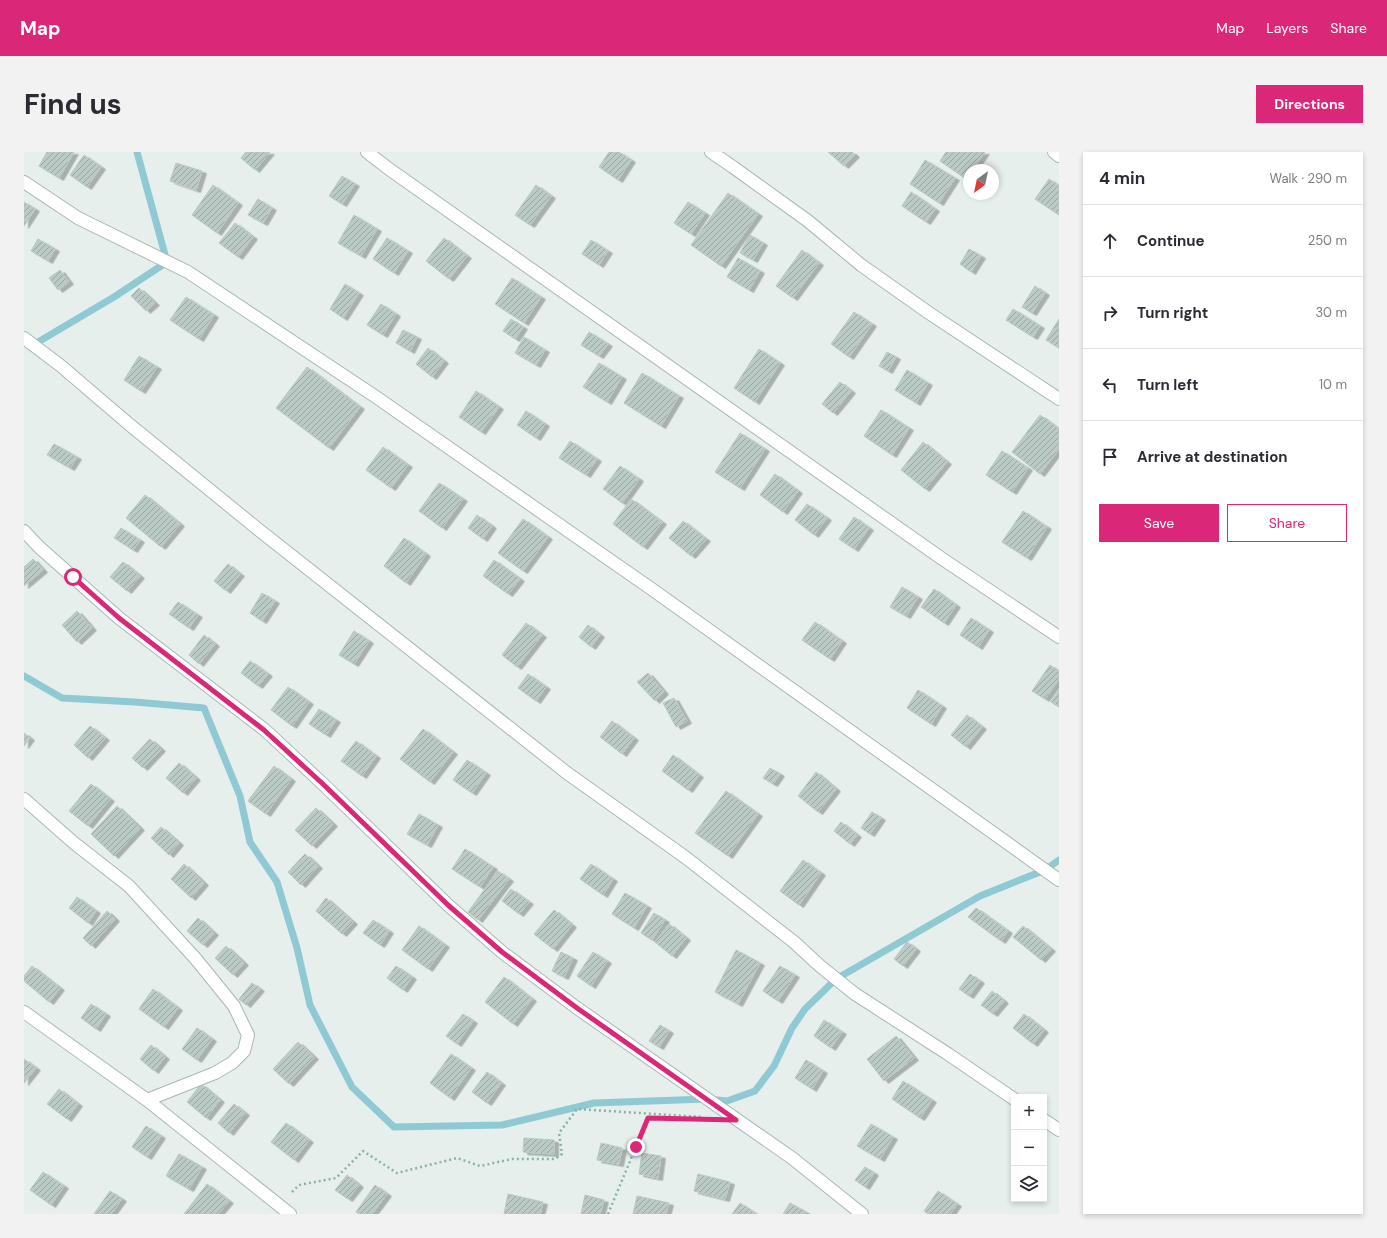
<!DOCTYPE html>
<html lang="en">
<head>
<meta charset="utf-8">
<style>
	:root { --surface:#fff; --page:#f2f2f3; --text:#2b2b33; --muted:#7c7c81; --line:#e1e1e2; --accent:#db2777 }
	body { margin:0; font-family:"DM Sans",sans-serif; background:var(--page); color:var(--text) }
	.controls { position:absolute; right:12px; bottom:12px; display:grid; overflow:hidden; border-radius:0px; box-shadow:0 2px 6px #0003 }
	.controls button { width:36px; height:36px; display:grid; place-items:center; padding:0; border:0; border-bottom:1px solid var(--line); background:var(--surface); color:var(--text); font:20px sans-serif }
	.compass { position:absolute; left:939px; top:12px; width:36px; height:36px; border-radius:50%; background:var(--surface); box-shadow:0 2px 6px #0003; rotate:213deg }
	.stop { position:absolute; width:12px; height:12px; margin:-9px; border:3px solid #db2777; border-radius:50%; background:#fff }
	.stop.end { background:#db2777; border-color:#fff; box-shadow:0 1px 4px #0008 }
	.list { margin:0; padding:0; list-style:none }
	h2 { display:flex; justify-content:space-between; align-items:center; height:52px; margin:0; padding:0 16px; font-size:17px }
	h2 small { font-size:13px; font-weight:400; color:var(--muted) }
	.list li { display:grid; grid-template-columns:26px 1fr auto; gap:12px; align-items:center; box-sizing:border-box; height:72px; padding:0 16px; border-top:1px solid var(--line) }
	.list b { display:block; font-size:15px; white-space:nowrap }
	.list em { font-size:13px; font-style:normal; color:var(--muted) }
	.actions { display:flex; gap:8px; padding:12px 16px }
	.actions a { flex:1; padding:9px 0; border:1px solid var(--accent); border-radius:0px; text-align:center; font-size:14px; color:var(--accent) }
	.actions .main { background:var(--accent); color:#fff }
	.icon { flex:none; width:22px; height:22px; fill:none; stroke:currentColor; stroke-width:2; stroke-linecap:round; stroke-linejoin:round }
	.map { position:relative; flex:none; width:1035px; height:1062px; overflow:hidden; border-radius:0px }
	header { display:flex; align-items:center; gap:24px; box-sizing:border-box; height:56px; padding:0 20px; background:var(--accent); color:#fff }
	header strong { font-size:19px }
	nav { display:flex; gap:22px; margin-inline-start:auto; font-size:14px }
	.intro { display:flex; align-items:center; justify-content:space-between; box-sizing:border-box; height:96px; padding:0 24px }
	h1 { margin:0; font-size:28px }
	.button { padding:10px 18px; border-radius:0px; background:var(--accent); color:#fff; font-size:14px; font-weight:700 }
	main { display:flex; gap:24px; padding:0 24px }
	aside { flex:1; background:var(--surface); border-radius:0px; box-shadow:0 2px 6px #0003 }
	.map>svg:first-child { display:block }
</style>
</head>
<body>
<header>
<strong>Map</strong>
<nav><a>Map</a><a>Layers</a><a>Share</a></nav>
</header>
<div class="intro"><h1>Find us</h1><a class="button">Directions</a></div>
<main>
<div class="map">
<svg width="1035" height="1062" viewBox="0 0 1035 1062">
	<defs>
		<pattern id="building-hatch" width="6" height="6" patternUnits="userSpaceOnUse"><rect width="6" height="6" fill="#bbcac4"/><path d="M-1 1l2-2M0 6l6-6M5 7l2-2" fill="none" stroke="#98a6a0"/></pattern>
		<filter id="shadow"><feDropShadow dx="4.5" dy="2.5" stdDeviation="0" flood-color="#0004"/></filter>
	</defs>
	<rect width="100%" height="100%" fill="#e6efeb"/>
	<g fill="none" stroke-linecap="round" stroke-linejoin="round">
		<path stroke="#8ec9d4" stroke-width="7" d="M6,192L9,193L90,145L143,110L113,0
			M0,524L38,546L111,550L180,556L216,644L226,690L253,730L273,796L286,853L328,935L370,975L478,973L570,951L683,947L703,949L731,939L750,914L768,876L781,857L812,827L956,744L1021,718L1035,708"/>
	</g>
	<path fill="url(#building-hatch)" stroke="#b8c9c2" filter="url(#shadow)" d="M23,0H50L35,26L15,14Z
		M222,0H246L231,18L217,6Z
		M585,0H595L607,8L594,28L575,15Z
		M804,0H828L831,3L820,14Z
		M922,0H961L948,18H945V23L942,27L916,9Z
		M60,3L77,15L63,35L46,23Z
		M901,8L931,26L915,51L886,32Z
		M152,11L178,19L172,38L146,29Z
		M318,24L331,32L318,52L305,44Z
		M1025,27L1035,34V63L1011,47Z
		M189,33L214,51L193,81L168,63Z
		M512,33L527,44L506,73L491,63Z
		M887,40L911,57L902,70L878,54Z
		M704,41L734,62L697,114L667,93Z
		M234,47L248,56L239,71L224,63Z
		M0,50L11,57L0,74Z
		M664,50L681,61L667,82L650,71Z
		M330,63L353,77L337,104L314,91Z
		M211,71L229,85L214,105L195,91Z
		M726,83L739,91L729,108L716,101Z
		M363,86L384,99L370,121L349,107Z
		M420,86L443,104L425,127L402,109Z
		M14,87L31,97L24,109L7,99Z
		M567,88L584,99L575,113L558,102Z
		M945,97L957,104L947,120L936,112Z
		M778,98L795,111L769,146L752,134Z
		M714,106L736,119L725,138L703,125Z
		M36,118L45,130L34,138L25,126Z
		M488,126L517,145L500,171L471,152Z
		M321,132L335,141L319,166L306,157Z
		M1011,134L1021,141L1008,161L998,155Z
		M115,136L131,151L122,159L107,144Z
		M162,145L190,163L175,187L146,168Z
		M357,152L372,162L359,183L343,173Z
		M989,157L1016,174L1009,185L982,168Z
		M830,160L848,172L825,205L807,192Z
		M487,167L499,175L491,187L479,179Z
		M1035,167V196L1022,188Z
		M379,178L393,185L386,199L372,191Z
		M565,180L584,192L575,204L557,193Z
		M500,185L521,198L512,213L491,201Z
		M404,196L420,209L408,225L392,212Z
		M735,197L756,211L731,250L710,236Z
		M863,200L872,205L864,219L855,214Z
		M115,204L133,215L117,239L100,228Z
		M575,211L598,225L583,250L559,235Z
		M283,215L336,255L305,296L252,256Z
		M883,218L904,231L892,251L871,238Z
		M618,221L655,244L637,274L600,251Z
		M816,230L827,239L809,261L798,252Z
		M452,239L475,255L457,280L435,265Z
		M857,258L885,276L868,303L840,284Z
		M502,259L521,272L512,286L493,273Z
		M1016,263L1035,277V297L1016,322L988,300Z
		M716,281L741,297L716,336L691,320Z
		M546,289L573,307L562,323L535,306Z
		M899,290L923,310L901,337L877,318Z
		M30,292L53,305L46,316L23,303Z
		M359,295L384,313L367,336L342,318Z
		M978,299L1004,316L988,340L962,323Z
		M596,314L615,327L598,351L579,337Z
		M751,322L774,339L759,360L736,343Z
		M415,331L439,347L418,376L395,359Z
		M121,343L156,372L137,395L102,366Z
		M607,347L638,370L619,395L589,372Z
		M783,352L803,366L790,383L771,368Z
		M999,359L1023,375L1003,406L978,390Z
		M453,363L468,374L459,387L444,376Z
		M830,365L845,376L830,397L815,387Z
		M499,367L524,385L499,419L474,401Z
		M659,369L682,387L667,404L645,386Z
		M97,376L116,388L109,398L90,386Z
		M380,386L402,402L382,431L360,414Z
		M9,407L19,418L0,434V415Z
		M470,408L496,427L484,442L459,424Z
		M99,410L116,424L103,439L86,425Z
		M204,412L216,422L202,439L190,429Z
		M878,435L894,445L882,464L866,455Z
		M910,437L932,453L920,471L897,455Z
		M238,441L251,449L238,469L226,461Z
		M154,450L174,463L165,476L145,462Z
		M53,459L68,476L53,490L38,473Z
		M947,466L965,478L954,495L936,483Z
		M791,470L818,489L806,507L778,488Z
		M502,471L518,483L493,515L478,503Z
		M564,473L576,483L567,495L555,485Z
		M330,479L345,489L330,512L315,503Z
		M180,483L191,492L175,512L165,503Z
		M226,509L244,522L234,534L217,521Z
		M1026,513L1035,520V527L1021,547L1008,539Z
		M624,521L640,540L631,549L613,530Z
		M504,522L522,535L512,549L494,536Z
		M264,535L285,550L268,574L247,558Z
		M894,538L918,554L907,572L883,556Z
		M1035,538V555L1027,550Z
		M650,546L663,569L652,575L639,551Z
		M295,557L312,568L302,583L285,572Z
		M943,563L958,575L942,595L927,583Z
		M588,569L610,586L598,602L576,585Z
		M66,574L81,586L64,606L50,593Z
		M399,577L429,600L406,630L376,607Z
		M0,581L6,586L0,594Z
		M126,587L137,597L119,616L108,606Z
		M332,589L352,604L338,624L317,609Z
		M649,603L675,623L664,638L638,619Z
		M443,608L462,621L448,641L429,628Z
		M155,611L172,626L159,641L142,626Z
		M250,614L267,627L242,662L224,649Z
		M746,616L756,622L749,632L739,626Z
		M792,620L812,637L794,660L774,644Z
		M67,632L86,647L64,674L45,659Z
		M702,639L734,662L704,704L671,681Z
		M93,654L116,676L90,704L67,682Z
		M292,656L309,672L288,694L271,678Z
		M848,660L857,666L846,682L837,676Z
		M395,662L414,673L403,693L383,682Z
		M817,670L833,683L826,692L810,679Z
		M137,675L155,691L145,703L127,686Z
		M441,697L469,715L456,735L428,717Z
		M281,702L294,714L277,733L264,720Z
		M779,708L797,721L775,753L756,739Z
		M160,712L180,731L167,746L147,727Z
		M567,712L589,727L579,743L556,727Z
		M474,719L485,727L454,768L444,760Z
		M487,737L505,750L495,762L478,749Z
		M601,741L623,754L610,776L588,762Z
		M53,745L72,759L64,771L45,756Z
		M302,746L329,770L318,782L292,759Z
		M952,756L984,779L977,789L944,765Z
		M530,758L548,773L529,797L510,782Z
		M83,759L91,767L67,794L59,786Z
		M630,761L641,768L628,788L617,781Z
		M174,766L190,781L179,793L163,779Z
		M349,768L365,779L356,793L339,781Z
		M645,772L662,786L648,804L631,790Z
		M395,774L421,793L404,817L378,798Z
		M999,774L1027,797L1017,808L989,785Z
		M883,790L892,797L879,814L870,807Z
		M202,794L220,811L209,823L191,806Z
		M712,798L736,811L714,852L691,840Z
		M537,800L549,806L540,825L528,819Z
		M569,800L583,809L567,834L553,824Z
		M8,814L36,836L25,850L0,829V824Z
		M372,814L388,825L379,838L363,826Z
		M756,814L771,823L754,849L739,839Z
		M946,822L956,829L945,844L935,837Z
		M480,825L508,847L489,872L461,850Z
		M228,831L236,837L222,853L215,847Z
		M129,837L154,856L140,875L115,857Z
		M968,839L980,849L969,862L957,853Z
		M67,852L82,862L72,877L57,866Z
		M439,862L449,869L433,892L422,884Z
		M1000,862L1020,878L1009,892L989,876Z
		M800,868L818,880L807,896L790,884Z
		M636,873L645,879L635,895L625,889Z
		M173,876L188,887L173,908L158,897Z
		M872,884L890,906L860,929L843,907Z
		M274,890L290,905L265,932L249,917Z
		M127,893L141,905L130,919L116,907Z
		M427,902L447,916L426,946L406,931Z
		M0,907L12,916L0,931Z
		M782,908L799,919L788,937L771,926Z
		M463,920L477,931L463,951L448,940Z
		M879,929L908,948L896,966L868,947Z
		M177,932L196,948L182,966L163,950Z
		M35,937L54,952L43,967L23,952Z
		M210,952L221,961L205,981L194,971Z
		M262,971L285,988L270,1008L247,990Z
		M847,972L869,985L856,1007L833,994Z
		M122,974L137,984L123,1005L108,995Z
		M500,986L530,988V1002L499,1000Z
		M577,991L598,996L595,1012L573,1008Z
		M618,1001L637,1004L634,1026L615,1022Z
		M155,1002L178,1015L165,1037L142,1024Z
		M841,1015L850,1021L841,1035L831,1028Z
		M19,1020L40,1034L27,1053L6,1038Z
		M674,1022L706,1030L701,1047L670,1039Z
		M323,1023L335,1033L324,1047L311,1038Z
		M183,1032L205,1049L194,1062H160Z
		M351,1033L363,1042L348,1062H335L332,1060Z
		M86,1039L98,1047L87,1062H70Z
		M914,1039L933,1052L926,1062H904L900,1059Z
		M484,1042L519,1050L516,1062H480Z
		M561,1043L580,1048L576,1062H557Z
		M613,1044L645,1051L642,1062H609Z
		M716,1051L732,1062H708Z
		M766,1051L782,1060L781,1062H759Z"/>
	<g fill="none" stroke-linecap="round" stroke-linejoin="round">
		<g stroke="#a8b8b2" stroke-width="14">
			<path id="minor" d="M343,0L365,17L917,406L1035,485
				M687,0L709,15L784,69L837,113L905,161L1035,247
				M1030,0L1035,4
				M0,30L54,66L164,120L352,245L629,438L1035,728
				M0,186L37,214L106,273L235,378L543,621L661,705L770,790L796,814L831,842L924,902L990,947
				M0,379L15,395L95,466L241,578L300,633L424,753L478,800L553,856L768,1006L838,1062
				M0,647L50,691L105,734L171,806L210,854L224,883L220,899L208,911L191,921L123,948
				M0,860L123,948L266,1062
				M1020,968L1035,978"/>
		</g>
		<path stroke="#86b3a5" stroke-width="2.5" stroke-dasharray="2 3" stroke-linecap="butt" d="M268,1040L275,1033L312,1026L339,999L373,1021L433,1006L456,1014L488,1007H531L538,1002L535,981L553,957L678,965
			M584,1062L624,966L680,967"/>
		<use href="#minor" stroke="#fff" stroke-width="12"/>
	</g>
	<g fill="none" stroke-linecap="round" stroke-linejoin="round">
		<path stroke="#db2777" stroke-width="5" d="M49,425L95,466L240,578L300,633L424,753L478,800L553,856L712,968L624,966L612,995"/>
	</g>
</svg>
<div class="controls">
<button>+</button>
<button>−</button>
<button><svg class="icon" aria-label="layers" viewBox="0 0 24 24"><path d="M12 4l9 5-9 5-9-5zM3 14l9 5 9-5"/></svg></button>
</div>
<svg class="compass" viewBox="-18 -18 36 36"><path d="M0-13l5 13h-10z" fill="#e53935"/><path d="M0 13l5-13h-10z" fill="#7c7c81"/></svg>
<div class="stop" style="left:49px;top:425px"></div>
<div class="stop end" style="left:612px;top:995px"></div>
</div>
<aside>
<h2>4 min<small>Walk · 290 m</small></h2>
<ul class="list">
<li><svg class="icon" aria-label="ahead" viewBox="0 0 24 24"><path d="M12 20V5M6 11l6-6 6 6"/></svg><div><b>Continue</b></div><em>250 m</em></li>
<li><svg class="icon" aria-label="right" viewBox="0 0 24 24"><path d="M7 20v-9h11M14 6l5 5-5 5"/></svg><div><b>Turn right</b></div><em>30 m</em></li>
<li><svg class="icon" aria-label="left" viewBox="0 0 24 24"><path d="M17 20v-9H6M10 6l-5 5 5 5"/></svg><div><b>Turn left</b></div><em>10 m</em></li>
<li><svg class="icon" aria-label="arrive" viewBox="0 0 24 24"><path d="M6 21V4h12l-3 4 3 4H6"/></svg><div><b>Arrive at destination</b></div></li>
</ul>
<div class="actions"><a class="main">Save</a><a>Share</a></div>
</aside>
</main>
</body>
</html>
